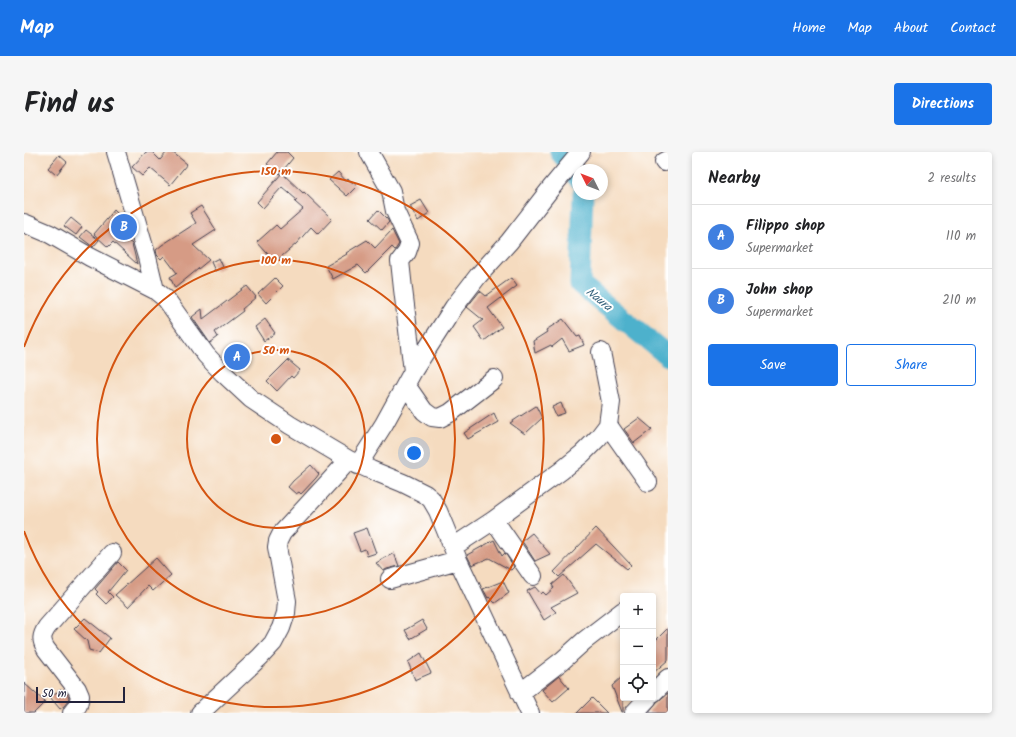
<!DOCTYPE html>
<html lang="en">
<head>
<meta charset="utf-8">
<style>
	:root { --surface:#fff; --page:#f6f6f6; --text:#202124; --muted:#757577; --line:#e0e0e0; --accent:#1a73e8 }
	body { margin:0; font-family:Kalam,sans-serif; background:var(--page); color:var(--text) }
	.controls { position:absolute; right:12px; bottom:12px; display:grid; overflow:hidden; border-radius:4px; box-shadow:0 2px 6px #0003 }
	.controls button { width:36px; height:36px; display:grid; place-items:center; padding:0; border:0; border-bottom:1px solid var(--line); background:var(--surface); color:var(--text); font:20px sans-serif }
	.compass { position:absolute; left:548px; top:12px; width:36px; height:36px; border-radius:50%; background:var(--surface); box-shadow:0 2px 6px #0003; rotate:312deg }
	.scale { position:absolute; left:12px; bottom:10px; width:89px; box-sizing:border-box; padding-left:4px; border:2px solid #22223b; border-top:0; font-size:11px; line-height:14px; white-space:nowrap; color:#22223b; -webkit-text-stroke:3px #fff; paint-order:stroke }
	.you { position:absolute; left:390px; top:301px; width:14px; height:14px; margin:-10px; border:3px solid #fff; border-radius:50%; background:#1a73e8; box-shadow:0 0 0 6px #1a73e833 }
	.badge { display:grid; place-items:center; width:26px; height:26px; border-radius:50%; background:var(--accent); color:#fff; font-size:13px; font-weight:700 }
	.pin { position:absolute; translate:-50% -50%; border:2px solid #fff; box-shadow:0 1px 4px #0006 }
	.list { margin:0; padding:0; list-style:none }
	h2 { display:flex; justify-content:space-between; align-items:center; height:52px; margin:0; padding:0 16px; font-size:17px }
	h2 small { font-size:13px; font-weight:400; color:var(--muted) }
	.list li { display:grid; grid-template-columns:26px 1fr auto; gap:12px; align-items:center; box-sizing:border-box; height:64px; padding:0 16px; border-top:1px solid var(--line) }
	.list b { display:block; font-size:15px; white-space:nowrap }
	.list p { margin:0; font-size:13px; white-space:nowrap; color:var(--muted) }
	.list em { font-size:13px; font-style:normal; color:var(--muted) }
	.actions { display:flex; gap:8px; padding:12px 16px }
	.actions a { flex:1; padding:9px 0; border:1px solid var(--accent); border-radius:4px; text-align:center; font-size:14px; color:var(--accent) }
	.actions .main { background:var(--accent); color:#fff }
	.icon { flex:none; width:22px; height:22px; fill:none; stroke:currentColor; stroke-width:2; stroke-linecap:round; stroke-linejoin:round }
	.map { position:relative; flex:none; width:644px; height:561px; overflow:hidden; border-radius:4px }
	header { display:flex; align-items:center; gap:24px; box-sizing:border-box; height:56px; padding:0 20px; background:var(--accent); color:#fff }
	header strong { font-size:19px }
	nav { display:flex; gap:22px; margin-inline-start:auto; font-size:14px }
	.intro { display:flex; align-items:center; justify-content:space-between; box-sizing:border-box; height:96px; padding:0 24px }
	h1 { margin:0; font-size:28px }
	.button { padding:10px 18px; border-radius:4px; background:var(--accent); color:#fff; font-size:14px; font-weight:700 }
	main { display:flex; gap:24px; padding:0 24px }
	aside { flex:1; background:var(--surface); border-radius:4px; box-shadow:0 2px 6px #0003 }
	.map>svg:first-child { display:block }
</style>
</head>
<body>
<header>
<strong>Map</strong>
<nav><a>Home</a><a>Map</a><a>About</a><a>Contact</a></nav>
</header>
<div class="intro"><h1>Find us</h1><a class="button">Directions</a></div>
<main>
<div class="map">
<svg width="644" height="561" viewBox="0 0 644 561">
	<rect width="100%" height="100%" fill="#fff"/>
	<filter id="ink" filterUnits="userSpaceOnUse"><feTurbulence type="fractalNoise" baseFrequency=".025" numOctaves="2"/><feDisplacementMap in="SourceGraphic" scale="8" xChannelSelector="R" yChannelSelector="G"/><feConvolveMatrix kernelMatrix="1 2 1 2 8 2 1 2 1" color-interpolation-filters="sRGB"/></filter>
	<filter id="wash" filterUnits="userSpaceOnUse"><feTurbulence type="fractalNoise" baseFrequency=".012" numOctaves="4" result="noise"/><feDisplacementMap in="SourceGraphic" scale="16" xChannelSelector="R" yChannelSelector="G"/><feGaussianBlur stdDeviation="0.9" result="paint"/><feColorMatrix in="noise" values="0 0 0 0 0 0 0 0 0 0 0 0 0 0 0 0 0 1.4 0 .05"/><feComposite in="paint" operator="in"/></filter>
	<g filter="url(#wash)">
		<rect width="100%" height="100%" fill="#f5dbbf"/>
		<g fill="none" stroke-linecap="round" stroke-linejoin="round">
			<path stroke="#4db1cc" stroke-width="21" d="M536,0L540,5
				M551,22L554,26
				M559,42L556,132L644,204"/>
		</g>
		<g id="blocks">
			<path fill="#d69b85" d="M122,0H128L136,8L143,0H148L163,12L146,33L126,16L118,24L108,15Z
				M253,0H263L269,6L256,22L243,12Z
				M35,3L43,10L32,23L24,16Z
				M314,20L322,29L324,27L333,34L323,44L305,28Z
				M258,21L279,41L280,40L308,67L294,82L287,75L272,92L251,110L233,90L252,73L256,77L279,57L271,50L273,48L258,35L239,56L233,50Z
				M397,48L405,61L394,69L386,54Z
				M177,54L192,78L169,93L185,108L151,136L146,125L153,121L140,104L137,107L133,103L132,98L138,93L172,71L166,61Z
				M90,58L101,69L102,71L94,80L108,92L113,112L89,90L84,95L70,82L83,67Z
				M354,58L363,67L365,70L358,78L346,67Z
				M47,66L58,75L52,83L40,74Z
				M62,78L75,88L69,95L56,85Z
				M368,78L375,92L371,98L368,95L342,121L334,113L309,127L302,114L323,102L322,101L343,88L351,96Z
				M195,106L199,115L191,119L187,110Z
				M251,126L259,134L242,151L234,142Z
				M487,126L493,134L464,156L478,175L460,189L450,175L459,168L443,155L456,139L462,144Z
				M223,134L232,145L218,157L219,159L191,180L194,185L186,191L168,165L178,157L179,167Z
				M241,167L251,181L240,189L231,175Z
				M539,167L553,185L556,184L560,193L545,199L538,187L528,195L527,193L511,201L509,189L523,180L522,178Z
				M264,208L276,218L269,226L267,224L253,239L243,229Z
				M537,251L541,261L532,264L528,255Z
				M512,254L518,266L501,282L486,271Z
				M470,261L474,270L444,287L440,281Z
				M615,266L628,277L610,291L600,277Z
				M287,313L295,322L292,326L277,342L275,340L272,342L264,335L269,329Z
				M343,376L352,401L343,404L341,397L336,399L329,381Z
				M572,376L607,413L603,417L572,392L535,425L530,420Z
				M508,381L526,402L511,409L498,389Z
				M470,388L478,404L481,401L490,415L487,418L465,406L448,413L443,403Z
				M370,401L375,414L363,417L359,419L352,411Z
				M132,406L147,423L129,439L124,434L104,455L91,443Z
				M94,410L102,418L84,440L89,445L82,452L72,442L74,440L71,437Z
				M540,423L553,441L527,455L532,460L520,468L503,439L511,435L517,442L519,440L522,443L530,436L528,433Z
				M479,429L485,441L471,451L465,445L464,446L459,437Z
				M61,466L86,486L75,501L65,498L63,489L50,477Z
				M398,468L403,477L386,487L381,478Z
				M644,476V508L629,521V491Z
				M397,501L407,521L391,528L384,510Z
				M535,524L545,536L529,550L518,538Z
				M599,524V560H598L588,534Z
				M0,531L21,550L10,561H0Z
				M36,538L41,539L45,545L44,549L40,554L36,557L26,545Z
				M644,541V561H624L633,550Z
				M568,546L583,561H553Z"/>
		</g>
	</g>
	<g filter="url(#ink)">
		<use href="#blocks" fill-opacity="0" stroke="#423e4f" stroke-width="1"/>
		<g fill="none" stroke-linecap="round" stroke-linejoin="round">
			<g stroke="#423e4f" stroke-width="20">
				<path id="minor" d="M92,0L123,105L131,138
					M345,0L367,39L371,59L386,91L383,100L376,109L379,137L389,219
					M640,10L644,8
					M0,71L26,82L66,105L131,138L142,147L182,203L199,221L227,247L266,273L325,308L347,318L379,331L401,342L407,347L414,359L434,408L506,561
					M382,233L400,259L408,265L416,266L426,261L470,227
					M584,273L624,330
					M334,313L360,272L389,219L430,155L454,124L485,90L527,36L557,0
					M470,368L509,424
					M429,395L470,368L537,319L558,302L574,286L584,273L587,250L577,200
					M366,427L434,408
					M496,541L539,508L560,489L599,459
					M629,541L644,526
					M48,561L54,553L56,544L53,537L22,497C17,488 17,484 23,475L88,401
					M176,561L236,505L249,491L257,476L262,461L263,449L253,395L254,389L258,381L325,308
					M610,561L624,546"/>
			</g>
			<use href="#minor" stroke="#fff" stroke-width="18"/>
		</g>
	</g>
	<g fill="none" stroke="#d45411" stroke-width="2">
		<circle cx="252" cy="287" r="89"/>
		<circle cx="252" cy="287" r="179"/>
		<path d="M0 195A268 268 0 1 1 0 379"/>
	</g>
	<g text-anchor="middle" stroke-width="4" stroke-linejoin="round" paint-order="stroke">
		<g font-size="12" font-style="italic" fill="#35627c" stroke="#fff">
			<text transform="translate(575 147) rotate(39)" y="4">Naura</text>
		</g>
	</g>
	<circle cx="252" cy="287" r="6" fill="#d45411" stroke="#fff" stroke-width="2"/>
	<g font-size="12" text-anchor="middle" font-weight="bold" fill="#d45411" stroke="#fff" stroke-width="4" stroke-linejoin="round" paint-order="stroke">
		<text x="252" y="23">150 m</text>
		<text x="252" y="112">100 m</text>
		<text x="252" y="202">50 m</text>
	</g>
</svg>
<div class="controls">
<button>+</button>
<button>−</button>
<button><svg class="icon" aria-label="locate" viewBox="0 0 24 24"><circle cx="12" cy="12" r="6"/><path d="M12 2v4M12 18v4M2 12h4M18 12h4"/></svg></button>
</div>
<svg class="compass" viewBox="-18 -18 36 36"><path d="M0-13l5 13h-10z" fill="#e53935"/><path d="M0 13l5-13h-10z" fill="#757577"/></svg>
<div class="scale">50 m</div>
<div class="you"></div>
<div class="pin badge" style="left:213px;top:205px;background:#3f7fe0">A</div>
<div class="pin badge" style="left:100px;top:75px;background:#3f7fe0">B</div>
</div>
<aside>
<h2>Nearby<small>2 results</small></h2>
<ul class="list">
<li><span class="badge" style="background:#3f7fe0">A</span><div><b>Filippo shop</b><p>Supermarket</p></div><em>110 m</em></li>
<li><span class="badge" style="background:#3f7fe0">B</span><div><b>John shop</b><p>Supermarket</p></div><em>210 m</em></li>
</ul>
<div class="actions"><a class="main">Save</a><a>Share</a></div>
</aside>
</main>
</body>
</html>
